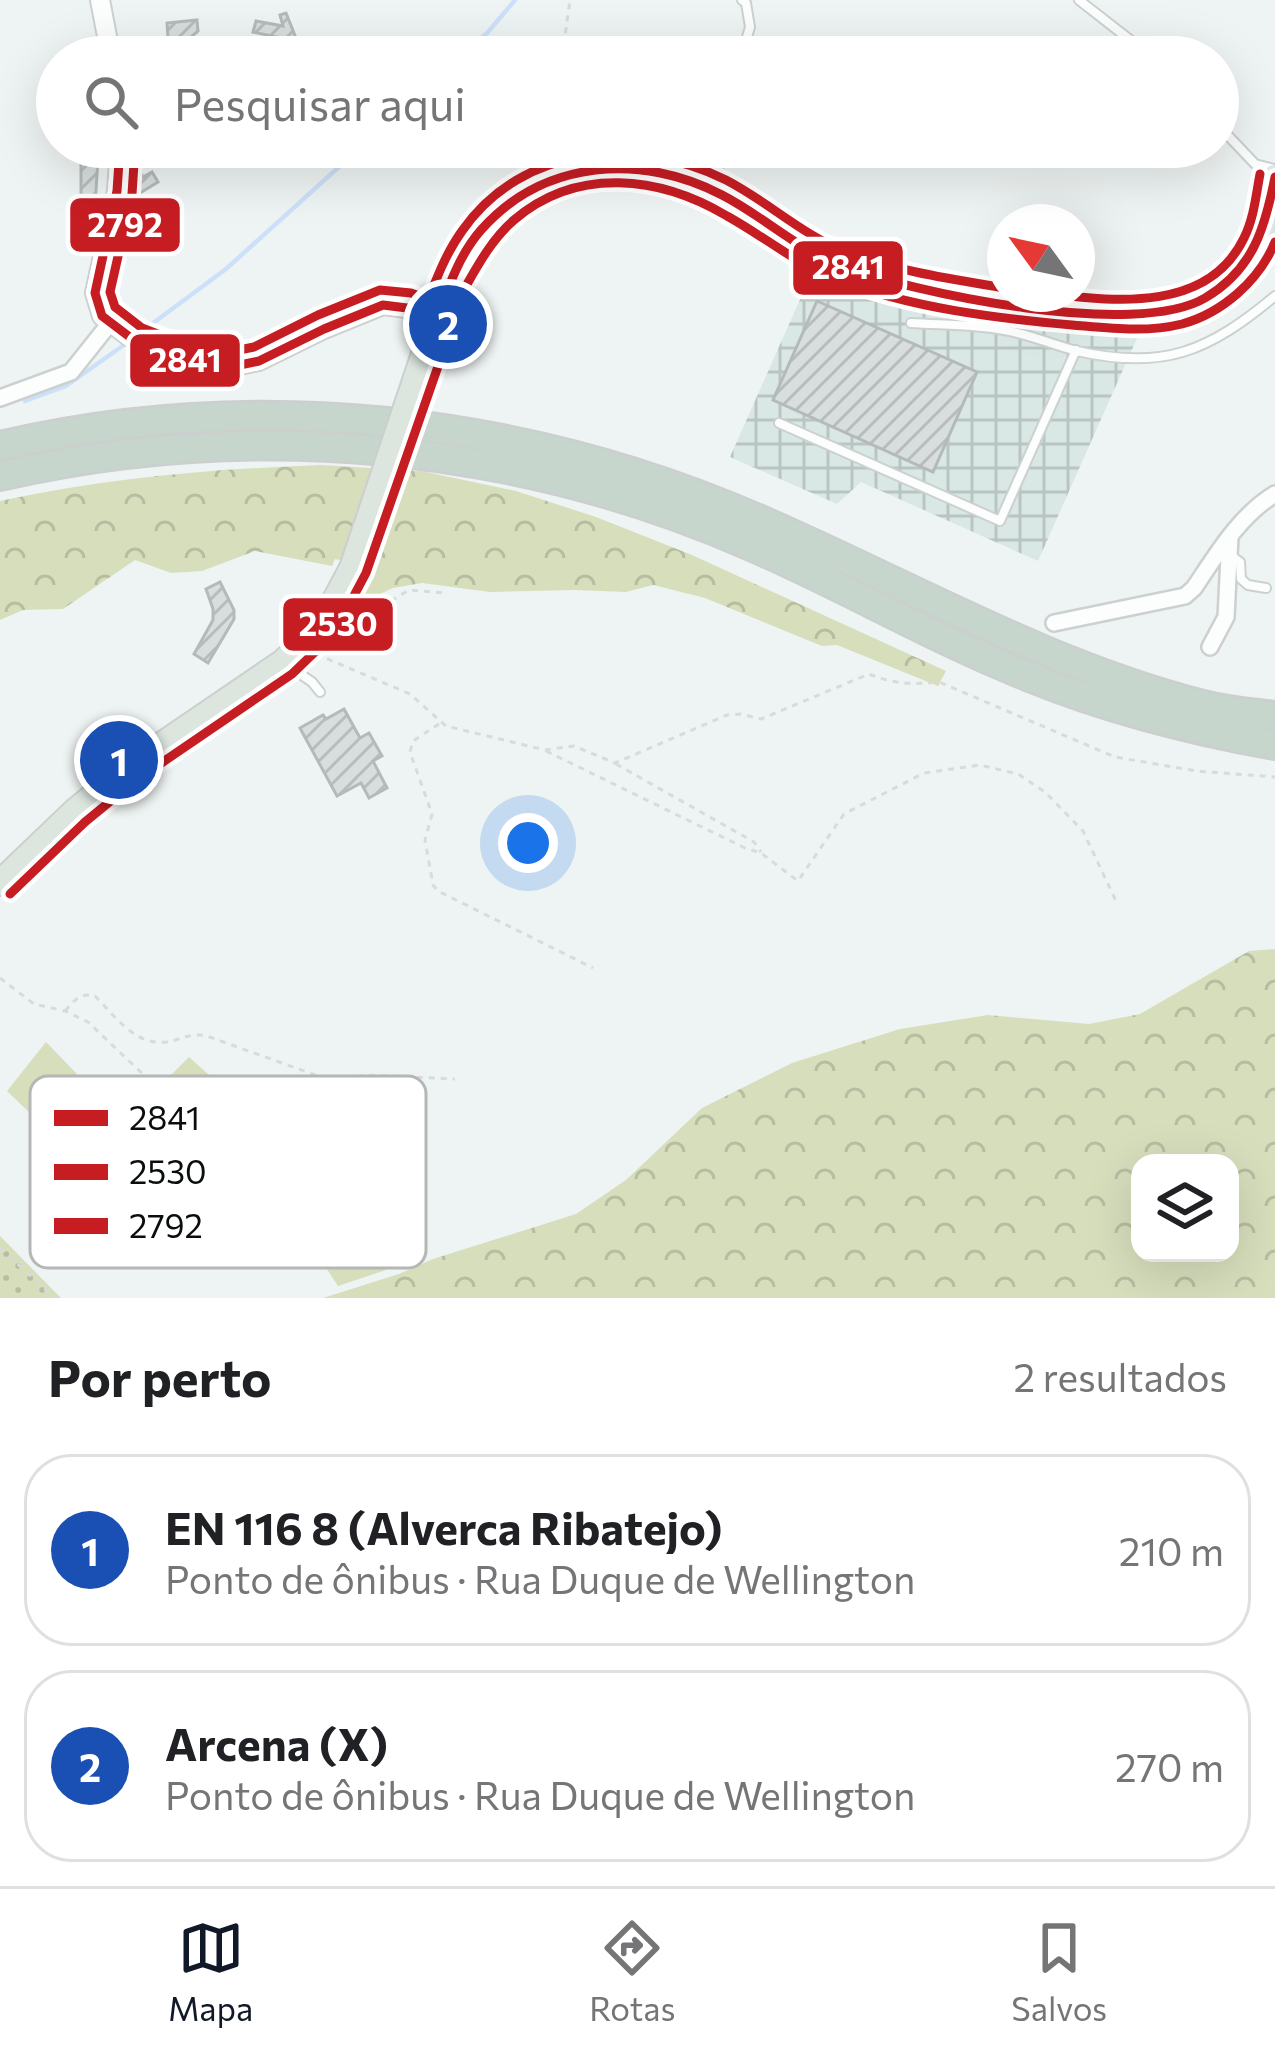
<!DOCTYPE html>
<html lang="pt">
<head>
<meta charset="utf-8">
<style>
	:root { --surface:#fff; --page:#f2f2f2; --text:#202124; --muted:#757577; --line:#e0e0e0; --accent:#111827 }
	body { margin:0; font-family:Commissioner,sans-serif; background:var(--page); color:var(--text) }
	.controls { position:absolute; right:36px; bottom:36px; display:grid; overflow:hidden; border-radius:24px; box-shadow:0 12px 48px #0002 }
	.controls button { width:108px; height:108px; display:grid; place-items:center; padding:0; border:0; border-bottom:3px solid var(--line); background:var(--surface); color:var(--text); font:60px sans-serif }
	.compass { position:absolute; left:987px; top:204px; width:108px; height:108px; border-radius:50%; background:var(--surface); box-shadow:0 12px 48px #0002; rotate:303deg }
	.you { position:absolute; left:528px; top:843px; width:42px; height:42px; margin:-30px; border:9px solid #fff; border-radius:50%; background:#1a73e8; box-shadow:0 0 0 18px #1a73e833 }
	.badge { display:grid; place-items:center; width:78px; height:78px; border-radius:50%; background:var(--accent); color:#fff; font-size:39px; font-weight:700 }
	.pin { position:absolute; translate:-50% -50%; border:6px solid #fff; box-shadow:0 3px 12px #0006 }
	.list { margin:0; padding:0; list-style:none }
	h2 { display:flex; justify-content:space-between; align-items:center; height:156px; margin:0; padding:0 48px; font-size:51px }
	h2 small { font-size:39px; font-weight:400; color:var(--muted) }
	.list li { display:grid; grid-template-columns:78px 1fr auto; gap:36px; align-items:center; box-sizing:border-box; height:192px; margin:0 24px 24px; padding:0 24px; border:3px solid var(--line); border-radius:48px }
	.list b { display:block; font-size:45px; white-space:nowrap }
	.list p { margin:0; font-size:39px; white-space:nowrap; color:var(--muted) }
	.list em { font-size:39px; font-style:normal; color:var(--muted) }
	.icon { flex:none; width:66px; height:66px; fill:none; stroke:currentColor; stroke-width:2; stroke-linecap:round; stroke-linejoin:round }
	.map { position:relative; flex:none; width:1275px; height:1298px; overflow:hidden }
	.search { position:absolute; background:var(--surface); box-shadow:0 12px 48px #0002; left:36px; right:36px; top:36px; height:132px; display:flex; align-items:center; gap:30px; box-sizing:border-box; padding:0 42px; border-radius:66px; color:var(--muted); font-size:45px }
	.sheet { height:588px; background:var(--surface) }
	nav { display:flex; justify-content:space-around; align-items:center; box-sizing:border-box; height:168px; border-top:3px solid var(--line); background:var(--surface); font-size:33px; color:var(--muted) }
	nav a { display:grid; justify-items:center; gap:6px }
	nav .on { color:var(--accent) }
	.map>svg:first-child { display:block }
</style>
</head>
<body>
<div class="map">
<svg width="1275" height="1298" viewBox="0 0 1275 1298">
	<defs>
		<pattern id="industrial-grid" width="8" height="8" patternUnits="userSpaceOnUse" patternTransform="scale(3)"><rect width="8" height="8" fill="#d9e7e5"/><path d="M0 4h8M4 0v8" fill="none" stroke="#b9c5c3"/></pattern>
		<pattern id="grass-dots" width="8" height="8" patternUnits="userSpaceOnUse" patternTransform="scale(3)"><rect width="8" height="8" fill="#d6debc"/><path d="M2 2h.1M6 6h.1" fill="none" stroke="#b6bda0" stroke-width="1.8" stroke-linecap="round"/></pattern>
		<pattern id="forest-crowns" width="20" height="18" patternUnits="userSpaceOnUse" patternTransform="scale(3)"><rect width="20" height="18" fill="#d6debc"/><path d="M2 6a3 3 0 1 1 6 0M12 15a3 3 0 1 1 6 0" fill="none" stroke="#b6bda0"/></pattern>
		<pattern id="building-hatch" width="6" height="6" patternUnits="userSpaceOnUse" patternTransform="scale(3)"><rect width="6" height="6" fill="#d8dddd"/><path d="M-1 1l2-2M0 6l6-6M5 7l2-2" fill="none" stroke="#b8bcbc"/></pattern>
	</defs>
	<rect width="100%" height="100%" fill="#eef4f3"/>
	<path fill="url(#industrial-grid)" d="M810,277L879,302L939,313L1019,316L1142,327L1038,561L861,482L837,504L730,457Z"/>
	<path fill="url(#grass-dots)" d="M0,1236L61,1298H0Z"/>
	<path fill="url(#forest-crowns)" fill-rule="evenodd" d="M321,465L421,471L516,491L596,517L692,555L946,671L938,686L837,645L822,646L705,598L653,585L626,592L575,590L490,592L422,583L393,588L369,599L321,644L347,608L365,565L335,559L332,566L255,551L202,571L171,573L135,560L63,609L23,610L0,620V501C107,478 212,469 321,465Z
		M1275,949V1298H323L399,1274L433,1259L576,1214L626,1180L702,1108L792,1063L900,1029L988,1015L1089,1024L1140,1014L1249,951ZM1230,1163V1253H1140V1163Z"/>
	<path fill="#d6debc" d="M46,1042L77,1074L35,1118L7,1091Z
		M189,1057L255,1116L277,1142L246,1166L225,1142L202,1126L161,1085Z
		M315,1189L386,1270L338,1286L285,1205Z"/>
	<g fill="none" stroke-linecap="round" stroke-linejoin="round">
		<path stroke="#cce1f9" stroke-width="4.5" d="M460,57L488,32L515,0
			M137,335L226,269L361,147
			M25,401L66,386L128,342"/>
	</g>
	<path fill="url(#building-hatch)" stroke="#b4b9b9" stroke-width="3" d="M286,13L292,28L301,51L289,54L286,39L253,32L256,21L283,26L280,15Z
		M197,20L198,31L183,44L189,52L183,57H126L150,40L168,38L167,23Z
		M81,157H98L94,225H84V212H81Z
		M139,170L143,177L152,172L158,182L140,193L152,212L141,219L137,211L131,213L127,207L132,175Z
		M817,301L977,372L933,472L773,400Z
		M220,582L234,610V619L208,663L194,654L213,620V609L206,589Z
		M344,709L360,738L369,733L382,756L373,761L387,788L369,798L361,783L337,796L300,728L323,715L326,719Z"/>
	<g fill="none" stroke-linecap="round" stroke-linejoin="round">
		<g stroke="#ccd1d0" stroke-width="12">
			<path id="service" d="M1079,0L1152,57
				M741,57L750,27L746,3L742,0
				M1218,125L1255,164L1274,169
				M716,147L720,187
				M911,323C941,325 974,324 1004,330C1029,334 1053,345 1077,351C1164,371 1209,351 1275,296
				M779,423L1000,521L1076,350
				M1230,555L1240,562L1241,579L1248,585L1266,588
				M284,663L312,682L320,692"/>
		</g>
		<g stroke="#ccd1d0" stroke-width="20">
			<path id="minor" d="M0,398L71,372L110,323
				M1054,623L1185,596L1194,588C1217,554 1239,516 1275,494
				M1210,647L1226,617L1230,537"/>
		</g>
		<g stroke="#ccd1d0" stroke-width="22">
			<path id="tertiary" d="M100,0L111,57
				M120,147L117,191L95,293L102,316L135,341L194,364L235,366L259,361L324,329L383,305L407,308L437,319"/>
		</g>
		<g stroke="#cccfcf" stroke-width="28">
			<path id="primary" d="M427,345C442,306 454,263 481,230C542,156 641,152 721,195C762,216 795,247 838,265C902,291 1115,328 1180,309C1205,302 1230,283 1246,263C1266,239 1269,207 1275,177
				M0,883L75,811L126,769L283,662L309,637L328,613L352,568"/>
		</g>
		<g stroke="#cccfcf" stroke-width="32">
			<path id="motorway" d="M0,446C253,387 521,416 758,519C906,583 1046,665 1203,705C1226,711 1251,713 1275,716
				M0,476C250,419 513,442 749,545C844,586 934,639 1030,677C1109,709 1191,730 1275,745"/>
		</g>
		<path stroke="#d9dada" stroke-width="3" stroke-dasharray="6 6" stroke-linecap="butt" d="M562,57L570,0
			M323,650L381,607L409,590L446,593
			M316,654L410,694L446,726L545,750L574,746L615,763L727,715L741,714L761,719L869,674C893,684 913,685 939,682L1115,757L1197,771L1275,777
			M439,724L413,741L410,752L432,814L425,840L433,885L438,891L593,968
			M546,751L745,848L761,853L798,881L844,814L924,773L980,765L1018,774L1045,792L1083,831L1116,901
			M616,764L754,842L761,852
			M0,978L34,1004L65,1011L88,1022L205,1133L233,1155L275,1219
			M65,1011C75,1000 80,992 95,996C115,1016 135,1046 166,1042C181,1040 186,1034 204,1035L321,1077L346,1080L365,1075L455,1079
			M0,1248L55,1298"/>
		<use href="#service" stroke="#fcfdfd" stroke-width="8"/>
		<use href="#minor" stroke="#fcfdfd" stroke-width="15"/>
		<use href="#tertiary" stroke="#fcfdfd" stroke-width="18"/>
		<use href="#primary" stroke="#dce6df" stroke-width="24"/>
		<use href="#motorway" stroke="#c6d6cc" stroke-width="27"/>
		<g stroke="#cccfcf" stroke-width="28" stroke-linecap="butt">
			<path id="primary-bridge" d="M352,568L427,345"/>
		</g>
		<use href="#primary-bridge" stroke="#dce6df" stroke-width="24"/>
		<g stroke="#fff" stroke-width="18">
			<path id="bus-1" d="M120,147L117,191L95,293L102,316L135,341L194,364L235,366L259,361L324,329L383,305L407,308L437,319
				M437,319C448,288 459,255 481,230C544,159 642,153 722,195C763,216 797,249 840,265C915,294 1136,339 1205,298C1253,270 1265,228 1275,177"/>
		</g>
		<g stroke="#fff" stroke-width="18">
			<path id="bus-2" d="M10,894L85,822L135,781L292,674L319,648L340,622L366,573L466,286C479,263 493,238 514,220C577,166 660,176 727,216C765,237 798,265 838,280C912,308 994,318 1072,325C1108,328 1146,333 1182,324C1222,313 1259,281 1275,242"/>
		</g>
		<g stroke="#fff" stroke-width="18">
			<path id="bus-3" d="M135,148L132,194L110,292L115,307L142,328L197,349L234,351L254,347L318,315L380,290L411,293L442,305
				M1052,294C1118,302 1209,311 1244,238C1254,218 1256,195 1260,174
				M423,314C434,285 444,256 462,231C523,144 637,136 726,180C767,201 801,234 844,251C895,271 951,279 1005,288"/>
		</g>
		<use href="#bus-1" stroke="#c61d23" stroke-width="9"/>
		<use href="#bus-2" stroke="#c61d23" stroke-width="9"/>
		<use href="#bus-3" stroke="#c61d23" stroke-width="9"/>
	</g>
	<rect x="30" y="1076" width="396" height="192" rx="18" fill="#fff" stroke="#b5b6b6" stroke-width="3"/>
	<rect x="54" y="1110" width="54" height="16" fill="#c61d23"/>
	<rect x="54" y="1164" width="54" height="16" fill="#c61d23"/>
	<rect x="54" y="1218" width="54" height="16" fill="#c61d23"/>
	<g font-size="33" fill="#090d0c">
		<text x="129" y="1130">2841</text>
		<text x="129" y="1184">2530</text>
		<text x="129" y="1238">2792</text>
	</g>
	<g stroke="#fff" stroke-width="4.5">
		<rect x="68" y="196" width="114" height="58" rx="12" fill="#c61d23"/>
		<rect x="791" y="239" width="114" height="58" rx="12" fill="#c61d23"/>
		<rect x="128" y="332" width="114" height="57" rx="12" fill="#c61d23"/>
		<rect x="281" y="596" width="114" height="57" rx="12" fill="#c61d23"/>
	</g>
	<g font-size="33" text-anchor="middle" font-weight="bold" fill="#fff">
		<text x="125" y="237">2792</text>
		<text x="848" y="279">2841</text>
		<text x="185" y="372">2841</text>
		<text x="338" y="636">2530</text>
	</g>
</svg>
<div class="controls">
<button><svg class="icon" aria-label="layers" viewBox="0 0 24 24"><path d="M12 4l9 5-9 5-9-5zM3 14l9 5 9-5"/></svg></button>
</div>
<svg class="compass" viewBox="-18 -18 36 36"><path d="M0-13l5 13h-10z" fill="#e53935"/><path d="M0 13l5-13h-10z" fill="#757577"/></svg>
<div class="you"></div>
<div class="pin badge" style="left:119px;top:760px;background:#1a4fb4">1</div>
<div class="pin badge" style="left:448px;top:324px;background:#1a4fb4">2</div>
<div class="search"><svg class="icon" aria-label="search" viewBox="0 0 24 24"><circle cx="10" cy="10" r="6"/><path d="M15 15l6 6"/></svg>Pesquisar aqui</div>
</div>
<section class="sheet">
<h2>Por perto<small>2 resultados</small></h2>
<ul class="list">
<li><span class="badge" style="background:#1a4fb4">1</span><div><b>EN 116 8 (Alverca Ribatejo)</b><p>Ponto de ônibus · Rua Duque de Wellington</p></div><em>210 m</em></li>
<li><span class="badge" style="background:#1a4fb4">2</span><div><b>Arcena (X)</b><p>Ponto de ônibus · Rua Duque de Wellington</p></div><em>270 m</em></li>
</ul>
</section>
<nav>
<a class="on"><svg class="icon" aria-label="map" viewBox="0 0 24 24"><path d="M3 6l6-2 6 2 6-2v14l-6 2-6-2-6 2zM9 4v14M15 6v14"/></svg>Mapa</a>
<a><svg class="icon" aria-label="directions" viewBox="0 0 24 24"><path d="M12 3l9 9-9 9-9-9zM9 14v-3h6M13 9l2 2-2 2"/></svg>Rotas</a>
<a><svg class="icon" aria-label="saved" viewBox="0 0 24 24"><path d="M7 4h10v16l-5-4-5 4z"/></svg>Salvos</a>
</nav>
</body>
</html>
